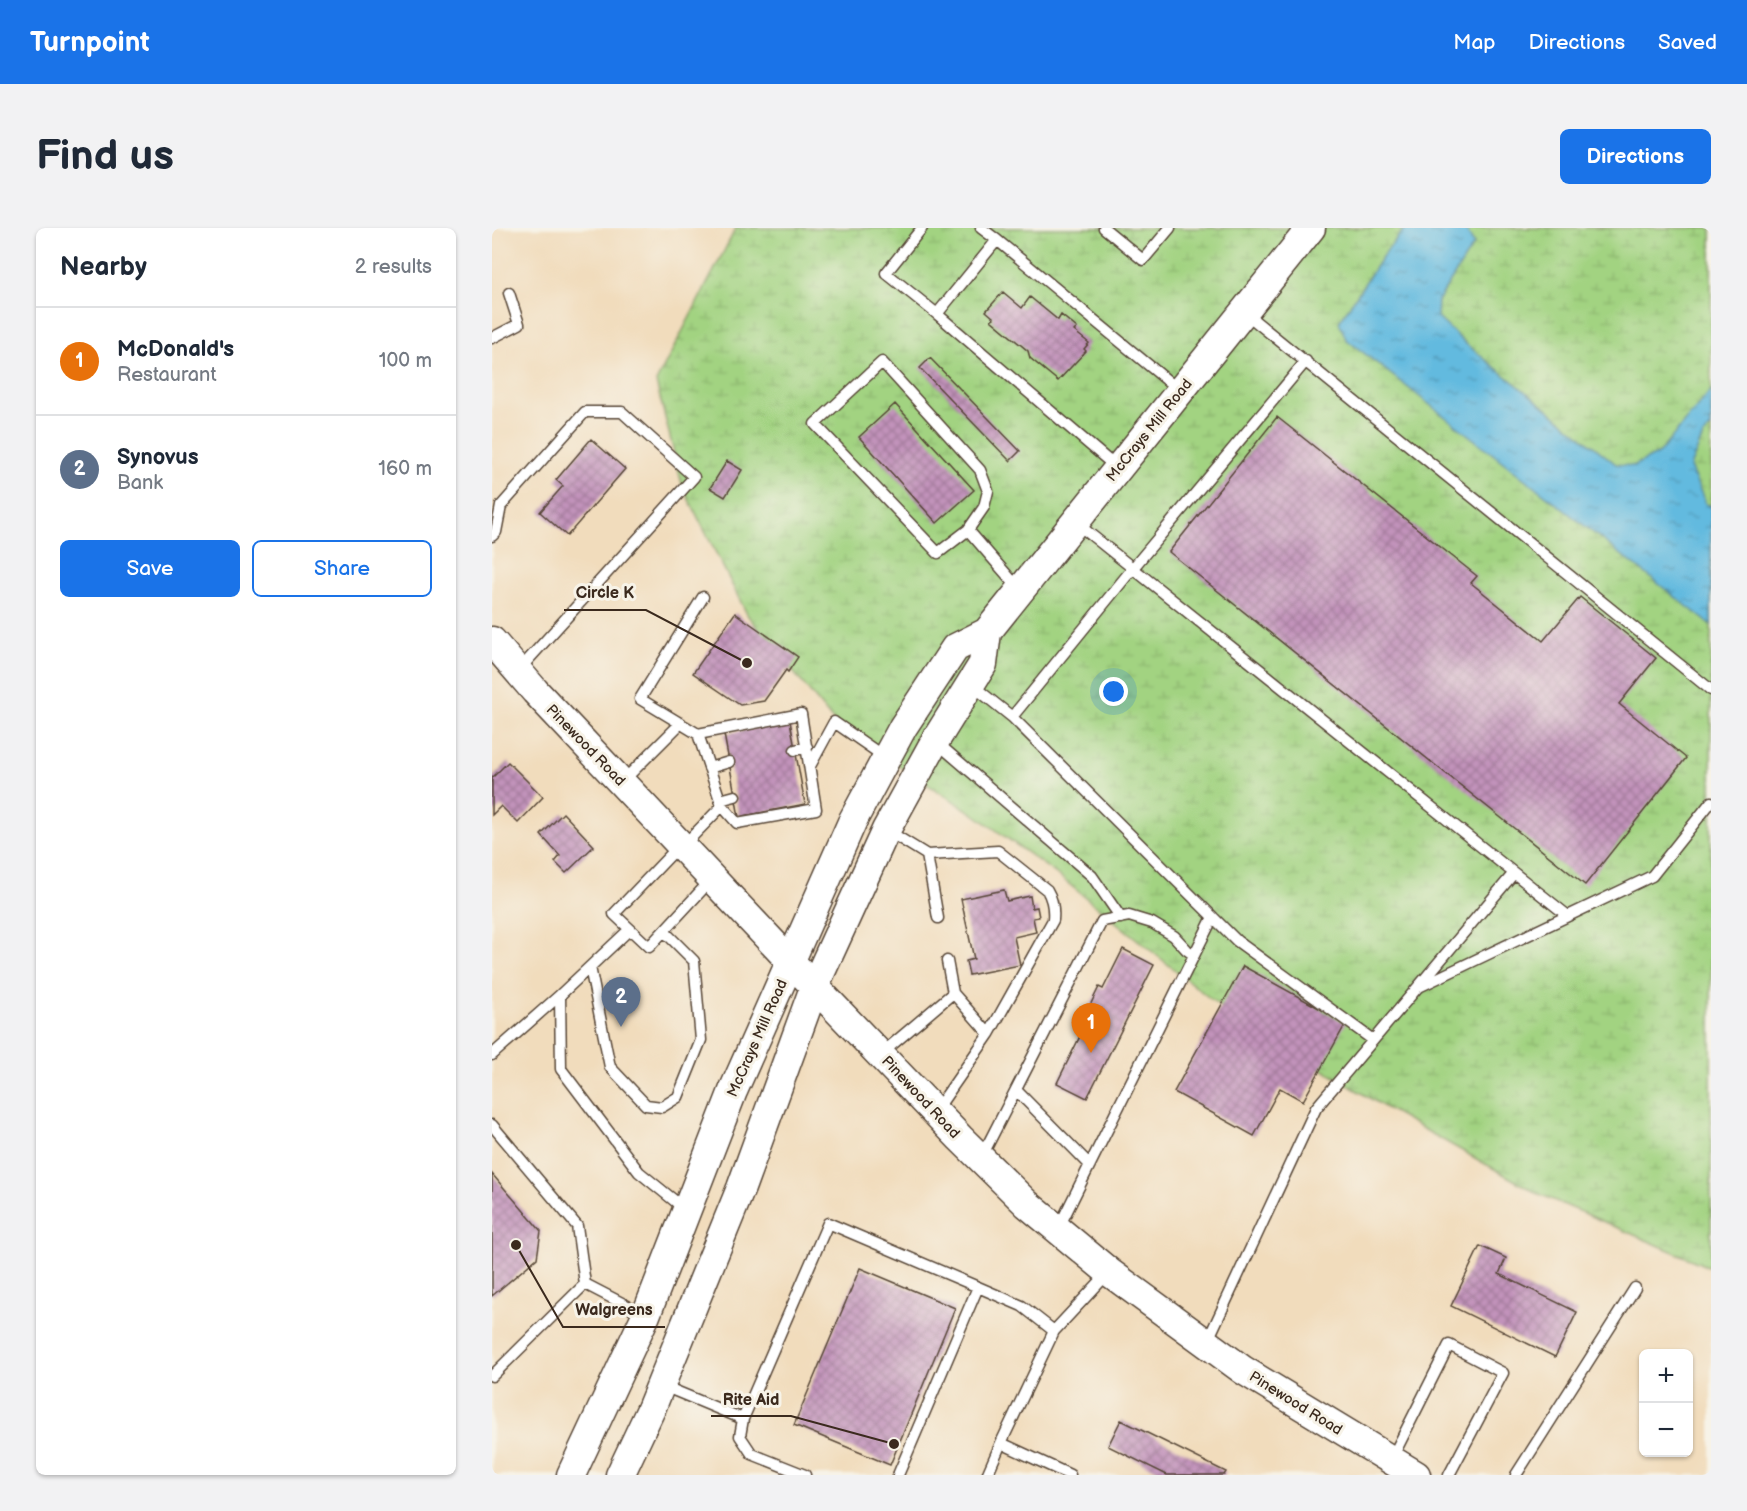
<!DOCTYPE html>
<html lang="en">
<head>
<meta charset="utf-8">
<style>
	:root { --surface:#fff; --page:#f2f2f3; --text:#1f2937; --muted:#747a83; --line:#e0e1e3; --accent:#1a73e8 }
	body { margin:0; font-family:"Balsamiq Sans",sans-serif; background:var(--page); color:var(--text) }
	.controls { position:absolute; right:18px; bottom:18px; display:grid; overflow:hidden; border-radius:9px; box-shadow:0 2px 4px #0004 }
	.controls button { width:54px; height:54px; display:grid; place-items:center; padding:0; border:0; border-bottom:2px solid var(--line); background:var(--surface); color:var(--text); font:30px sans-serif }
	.you { position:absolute; left:622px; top:464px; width:21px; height:21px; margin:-15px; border:4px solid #fff; border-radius:50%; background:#1a73e8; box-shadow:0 0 0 9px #1a73e833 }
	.badge { display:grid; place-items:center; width:39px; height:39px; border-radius:50%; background:var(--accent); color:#fff; font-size:20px; font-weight:700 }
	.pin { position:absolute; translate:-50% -50px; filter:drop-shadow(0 2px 3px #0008) }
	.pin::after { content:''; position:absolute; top:32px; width:21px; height:18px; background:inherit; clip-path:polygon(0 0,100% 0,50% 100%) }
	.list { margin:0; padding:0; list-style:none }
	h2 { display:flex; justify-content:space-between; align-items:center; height:78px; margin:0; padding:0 24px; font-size:26px }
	h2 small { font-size:20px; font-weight:400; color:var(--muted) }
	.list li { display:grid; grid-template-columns:39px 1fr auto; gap:18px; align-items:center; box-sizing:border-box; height:108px; padding:0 24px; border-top:2px solid var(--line) }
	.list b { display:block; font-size:22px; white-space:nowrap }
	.list p { margin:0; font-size:20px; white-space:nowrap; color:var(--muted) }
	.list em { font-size:20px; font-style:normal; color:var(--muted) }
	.actions { display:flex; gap:12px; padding:18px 24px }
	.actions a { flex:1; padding:14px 0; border:2px solid var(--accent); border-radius:9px; text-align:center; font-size:21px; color:var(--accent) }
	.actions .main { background:var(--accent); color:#fff }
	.map { position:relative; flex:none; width:1219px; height:1247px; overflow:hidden; border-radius:9px }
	header { display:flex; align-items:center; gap:36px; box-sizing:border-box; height:84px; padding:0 30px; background:var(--accent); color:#fff }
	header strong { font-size:28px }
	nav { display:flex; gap:33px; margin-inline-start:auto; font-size:21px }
	.intro { display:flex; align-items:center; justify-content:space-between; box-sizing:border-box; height:144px; padding:0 36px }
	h1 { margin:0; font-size:42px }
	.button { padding:15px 27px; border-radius:9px; background:var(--accent); color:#fff; font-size:21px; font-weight:700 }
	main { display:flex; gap:36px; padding:0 36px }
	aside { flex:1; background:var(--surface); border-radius:9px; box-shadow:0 2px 4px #0004 }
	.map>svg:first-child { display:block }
</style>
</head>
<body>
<header>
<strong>Turnpoint</strong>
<nav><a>Map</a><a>Directions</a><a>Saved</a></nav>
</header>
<div class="intro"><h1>Find us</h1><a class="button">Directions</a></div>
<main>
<aside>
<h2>Nearby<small>2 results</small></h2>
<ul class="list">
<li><span class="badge" style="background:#e8710a">1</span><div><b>McDonald's</b><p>Restaurant</p></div><em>100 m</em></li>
<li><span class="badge" style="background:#5c6f8a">2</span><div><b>Synovus</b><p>Bank</p></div><em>160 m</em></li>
</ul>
<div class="actions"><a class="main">Save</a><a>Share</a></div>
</aside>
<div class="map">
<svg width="1219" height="1247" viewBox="0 0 1219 1247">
	<defs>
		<pattern id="wetland-marsh" width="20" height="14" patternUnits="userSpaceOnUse" patternTransform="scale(1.5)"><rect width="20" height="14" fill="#a2d381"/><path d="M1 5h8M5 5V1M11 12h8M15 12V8" fill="none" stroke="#8cb56f"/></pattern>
		<pattern id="water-ripples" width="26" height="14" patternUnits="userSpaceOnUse" patternTransform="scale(1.5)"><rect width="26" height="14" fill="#62badf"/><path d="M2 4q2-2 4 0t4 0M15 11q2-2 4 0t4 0" fill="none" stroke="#5297b4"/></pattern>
		<pattern id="building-cross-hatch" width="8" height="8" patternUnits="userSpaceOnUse" patternTransform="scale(1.5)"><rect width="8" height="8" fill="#c293bb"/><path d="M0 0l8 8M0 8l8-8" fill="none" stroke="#9f7897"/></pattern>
	</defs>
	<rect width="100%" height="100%" fill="#f7f3e8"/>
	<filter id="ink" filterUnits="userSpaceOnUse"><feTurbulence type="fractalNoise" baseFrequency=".0167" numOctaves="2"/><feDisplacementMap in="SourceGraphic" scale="12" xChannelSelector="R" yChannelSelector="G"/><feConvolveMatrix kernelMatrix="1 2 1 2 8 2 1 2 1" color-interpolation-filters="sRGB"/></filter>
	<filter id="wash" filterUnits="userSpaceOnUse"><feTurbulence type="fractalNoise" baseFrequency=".008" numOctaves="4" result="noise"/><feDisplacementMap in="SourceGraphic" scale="24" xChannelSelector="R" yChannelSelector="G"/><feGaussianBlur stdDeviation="1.35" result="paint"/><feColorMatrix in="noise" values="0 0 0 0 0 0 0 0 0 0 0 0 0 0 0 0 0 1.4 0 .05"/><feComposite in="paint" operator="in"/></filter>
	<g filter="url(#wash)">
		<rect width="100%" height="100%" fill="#f1dcbc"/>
		<path fill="url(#wetland-marsh)" stroke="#6e7e50" stroke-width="1.5" d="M244,0H1219V1040L1045,965L894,880L731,781L567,648L482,586L347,500L256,388L191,260L164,154Z"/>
		<path fill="url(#water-ripples)" stroke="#4e727e" stroke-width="1.5" d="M913,0H973L982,16L946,73L945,89L974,116L1124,236L1141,238L1167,225L1219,162V199L1211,208L1198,239L1214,276L1219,278V397L854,111L847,94L890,29Z"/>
		<g id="blocks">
			<path fill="url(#building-cross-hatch)" d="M511,64L530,80L538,69L566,92L569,87L585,100L582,103L597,115L592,121L594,123L566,153L538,130L536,123L499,92L502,90L494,83Z
				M438,130L528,223L518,233L428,140Z
				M403,176L482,262L445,295L367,209Z
				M785,189L985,348L979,355L1051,413L1088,369L1164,430L1127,476L1194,530L1093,657L677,324Z
				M99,211L133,241L75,308L48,284L71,258L64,252Z
				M235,233L250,242L233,269L218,260Z
				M243,385L306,429L296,444L294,442L272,473L248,477L201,445Z
				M298,493L313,576L247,589L232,506Z
				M16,534L51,569L26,595L9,578L0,587V550Z
				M71,585L102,618L74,645L63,634L68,628L49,607Z
				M512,662L515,673L538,668L540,680L545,679L547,689L541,690L544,704L522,709L528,737L477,747L474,733L482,731L469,671Z
				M631,721L662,737L595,870L565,855L595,794L591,792L607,759L611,761Z
				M751,738L854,795L811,873L788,860L762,908L682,864Z
				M0,946L49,1003L45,1030L0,1068Z
				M988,1018L1014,1030L1007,1046L1085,1084L1063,1129L959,1078Z
				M368,1040L463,1080L398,1237L302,1197Z
				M629,1192L734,1244L732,1247H675L616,1218Z"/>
		</g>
	</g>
	<g filter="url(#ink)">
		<use href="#blocks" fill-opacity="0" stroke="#564536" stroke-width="1.5"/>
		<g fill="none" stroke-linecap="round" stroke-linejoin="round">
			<g stroke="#564536" stroke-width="13">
				<path id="lane" d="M430,0L394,45L445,86
					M489,0L505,12
					M612,0L651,32L678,0
					M752,84L1219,462
					M0,110L27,96L17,65
					M625,240L445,86L505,12L688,163
					M583,294L1022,645L824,880L715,1114
					M476,302L446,325L323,196L390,134L488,242L496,263L492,279L476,302L528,362
					M0,308L4,304L9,278L93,184H130L202,249L26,443
					M480,457L520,489L745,713L881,812
					M520,489L641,340L814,133
					M206,506L148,471L211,369
					M443,513L600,648L629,690
					M303,522L315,519
					M318,538L342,494L394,530
					M217,540L237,534
					M130,554L189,495
					M228,572L243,568
					M396,603L435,627L446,690
					M187,618L122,686L157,719L219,652
					M191,618L230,578L206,506L309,486L324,581L245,595L230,578
					M435,627L506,623L555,662C561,672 562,681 561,692L497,806
					M1022,645L1076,688
					M138,701L68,767L69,841L147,944L194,982
					M98,739L118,839L154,877L170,879L186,869L209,812L202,733L172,703
					M929,758L1160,648L1219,574
					M389,826L461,765
					M0,827L68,767
					M524,862L598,937
					M443,884L497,806L461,765L455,733
					M0,897L85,998L93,1056
					M490,928L610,693L637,688L660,695L682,708L695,722L702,727
					M566,1001L721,689
					M93,1056L153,1087
					M0,1148L93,1056
					M169,1157L251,1191L248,1208L260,1226L313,1247
					M251,1191L336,995L486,1059
					M509,1215L578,1247
					M899,1232L957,1117L1011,1145L957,1247
					M406,1247L486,1059L530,1078L562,1103
					M495,1247L509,1215L562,1103L617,1044
					M1024,1247L1143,1060"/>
			</g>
			<g stroke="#564536" stroke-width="31">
				<path id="secondary" d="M495,404L819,0
					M0,413L43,463L299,734L468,910L535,976L617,1044L751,1142L924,1247
					M79,1247L154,1087L241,863L361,592L411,499L463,420L495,404L491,436L443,513L394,602L323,757L249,960L159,1181L128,1247"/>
			</g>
			<use href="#lane" stroke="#fff" stroke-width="10"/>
			<use href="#secondary" stroke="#fff" stroke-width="28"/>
		</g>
	</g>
	<g text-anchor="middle" stroke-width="6" stroke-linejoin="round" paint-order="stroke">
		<g font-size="15" fill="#3b2a1e" stroke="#f7f3e8">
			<text transform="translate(657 202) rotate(-51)" y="5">McCrays Mill Road</text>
			<text transform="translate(94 517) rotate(46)" y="5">Pinewood Road</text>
			<text transform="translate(265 810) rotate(-66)" y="5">McCrays Mill Road</text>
			<text transform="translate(429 869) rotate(47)" y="5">Pinewood Road</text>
			<text transform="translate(804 1175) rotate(32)" y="5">Pinewood Road</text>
		</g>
	</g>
	<path fill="none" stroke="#3b2a1e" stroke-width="2" d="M255 435L154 382H72M24 1017L71 1099H173M402 1216L299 1188H219"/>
	<g fill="#3b2a1e" stroke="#f7f3e8" stroke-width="2">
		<circle cx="255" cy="435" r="6"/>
		<circle cx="24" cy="1017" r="6"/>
		<circle cx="402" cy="1216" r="6"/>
	</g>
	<g font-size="16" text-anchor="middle" font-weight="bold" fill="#3b2a1e" stroke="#f7f3e8" stroke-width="6" stroke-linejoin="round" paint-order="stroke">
		<text x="113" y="370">Circle K</text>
		<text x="122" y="1087">Walgreens</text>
		<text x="259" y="1177">Rite Aid</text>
	</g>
</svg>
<div class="controls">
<button>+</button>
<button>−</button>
</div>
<div class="you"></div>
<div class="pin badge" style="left:599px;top:825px;background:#e8710a">1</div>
<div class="pin badge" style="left:129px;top:799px;background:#5c6f8a">2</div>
</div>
</main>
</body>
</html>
